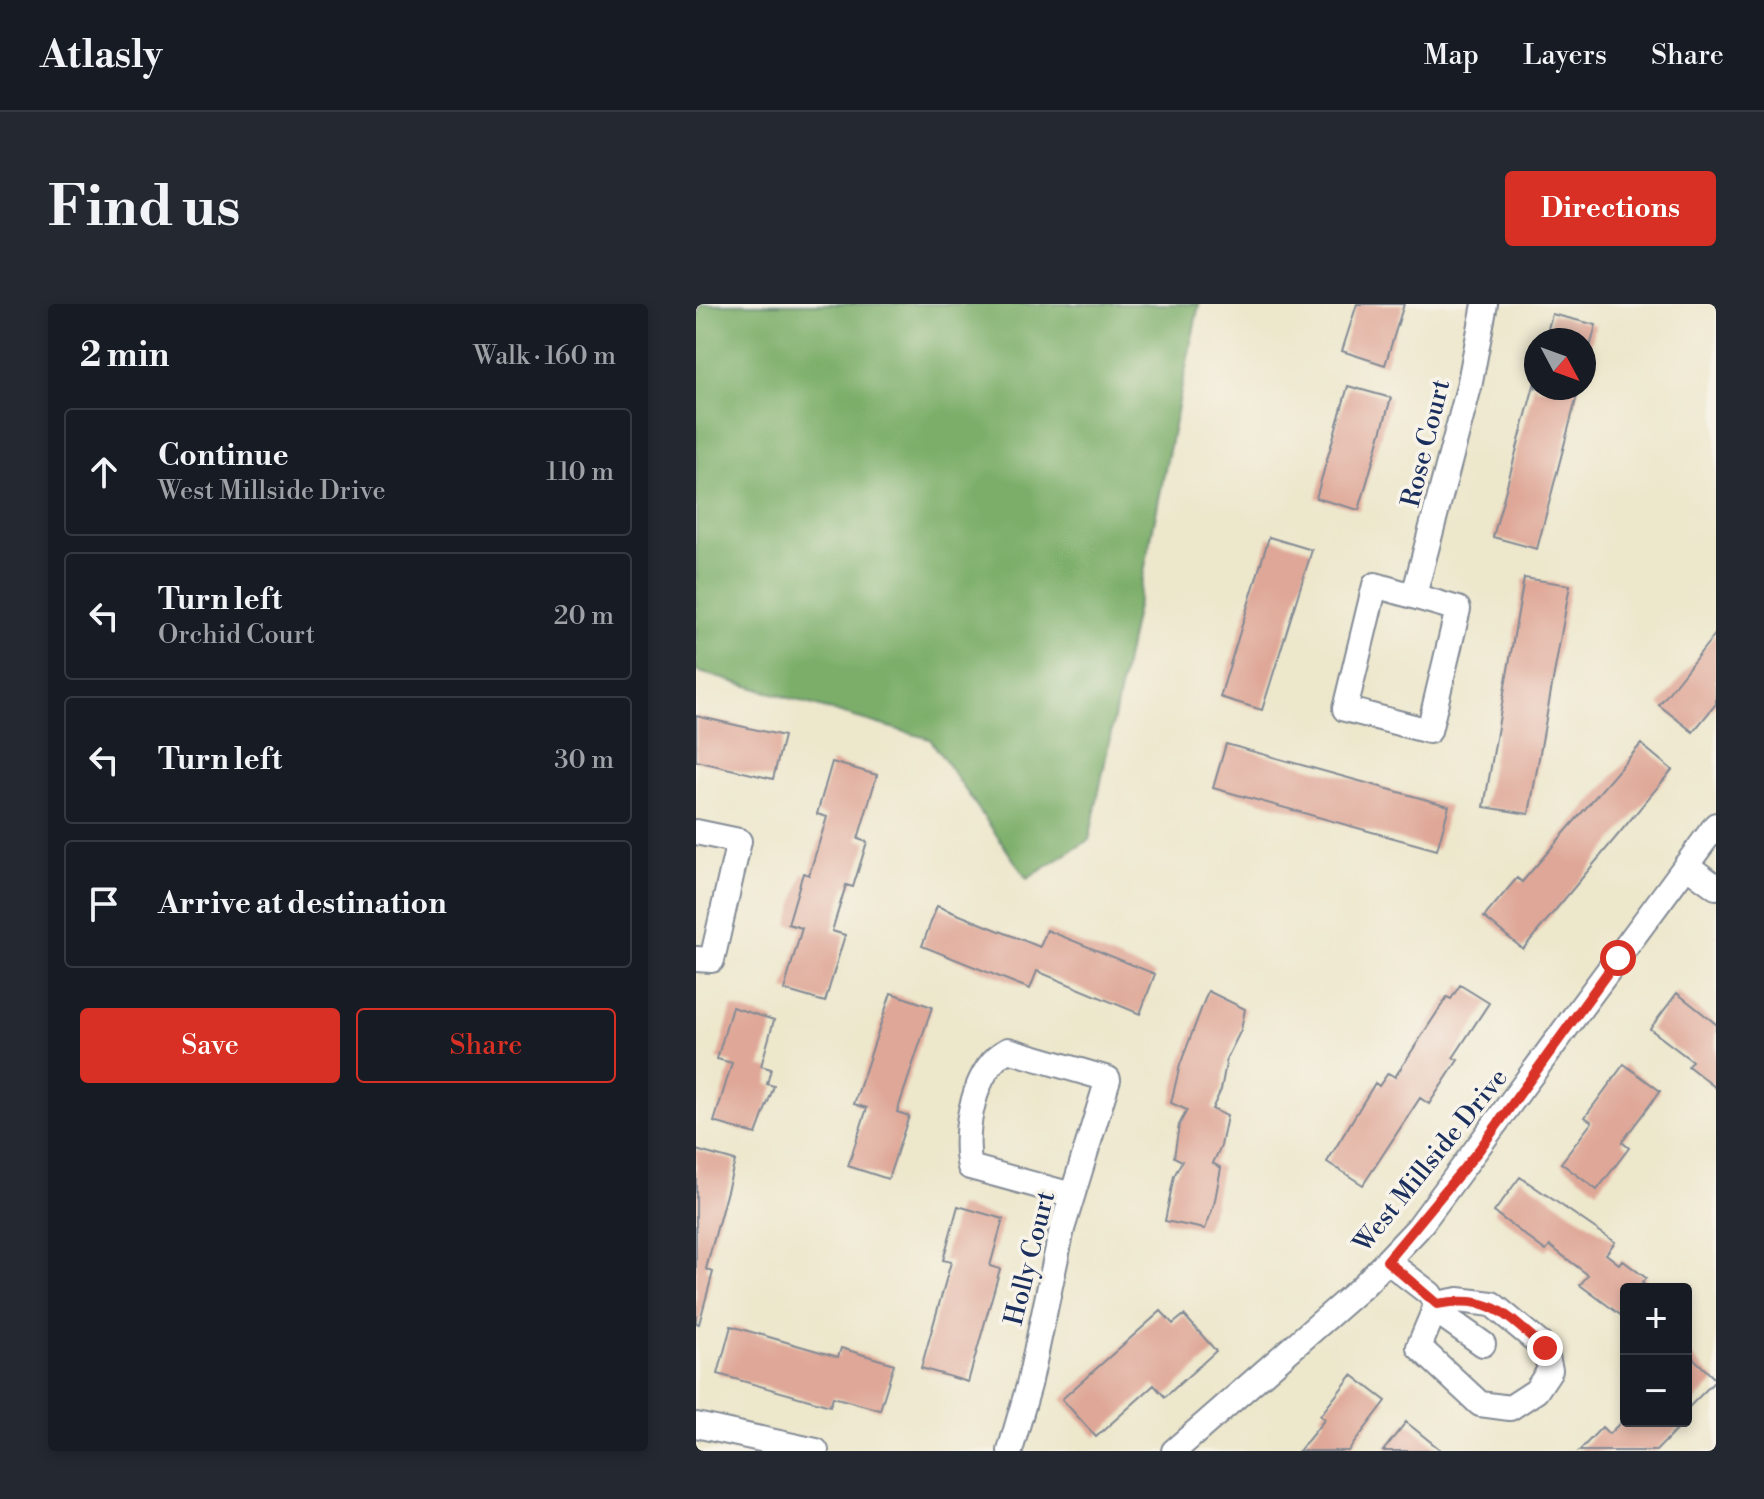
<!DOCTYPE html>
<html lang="en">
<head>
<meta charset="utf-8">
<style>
	:root { --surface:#171b24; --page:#242831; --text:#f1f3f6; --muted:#9ea1a6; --line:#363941; --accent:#d93025 }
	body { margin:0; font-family:"Libre Bodoni",serif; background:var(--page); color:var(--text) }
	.controls { position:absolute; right:24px; bottom:24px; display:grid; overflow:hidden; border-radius:8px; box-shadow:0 4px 12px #0003 }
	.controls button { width:72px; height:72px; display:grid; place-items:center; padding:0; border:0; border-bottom:2px solid var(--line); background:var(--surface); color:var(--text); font:40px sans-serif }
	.compass { position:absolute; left:828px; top:24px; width:72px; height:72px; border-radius:50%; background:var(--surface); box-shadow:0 4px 12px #0003; rotate:131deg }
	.stop { position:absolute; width:24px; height:24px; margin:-18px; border:6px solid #d93025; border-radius:50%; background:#fff }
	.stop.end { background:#d93025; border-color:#fff; box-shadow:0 2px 8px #0008 }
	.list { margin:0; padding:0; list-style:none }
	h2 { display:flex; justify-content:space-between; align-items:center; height:104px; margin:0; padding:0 32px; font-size:34px }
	h2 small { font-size:26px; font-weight:400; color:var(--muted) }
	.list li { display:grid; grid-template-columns:52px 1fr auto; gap:24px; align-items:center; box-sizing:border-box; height:128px; margin:0 16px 16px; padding:0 16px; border:2px solid var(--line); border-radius:8px }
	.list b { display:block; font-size:30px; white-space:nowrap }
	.list p { margin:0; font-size:26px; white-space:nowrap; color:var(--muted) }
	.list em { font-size:26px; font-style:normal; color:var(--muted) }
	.actions { display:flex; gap:16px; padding:24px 32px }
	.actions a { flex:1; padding:18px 0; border:2px solid var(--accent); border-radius:8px; text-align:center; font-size:28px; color:var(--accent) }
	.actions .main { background:var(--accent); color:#fff }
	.icon { flex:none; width:44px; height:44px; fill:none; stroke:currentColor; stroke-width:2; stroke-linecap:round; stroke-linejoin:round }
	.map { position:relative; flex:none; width:1020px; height:1147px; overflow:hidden; border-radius:8px }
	header { display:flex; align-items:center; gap:48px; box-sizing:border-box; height:112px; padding:0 40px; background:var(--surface); border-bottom:2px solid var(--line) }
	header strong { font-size:38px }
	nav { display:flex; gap:44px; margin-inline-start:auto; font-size:28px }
	.intro { display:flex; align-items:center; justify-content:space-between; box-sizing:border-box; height:192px; padding:0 48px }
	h1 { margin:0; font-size:56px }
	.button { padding:20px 36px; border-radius:8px; background:var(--accent); color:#fff; font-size:28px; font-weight:700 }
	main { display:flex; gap:48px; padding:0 48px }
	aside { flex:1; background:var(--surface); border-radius:8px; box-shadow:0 4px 12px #0003 }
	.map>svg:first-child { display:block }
</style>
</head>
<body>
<header>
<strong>Atlasly</strong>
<nav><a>Map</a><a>Layers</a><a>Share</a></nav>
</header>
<div class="intro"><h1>Find us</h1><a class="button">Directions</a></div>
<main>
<aside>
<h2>2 min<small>Walk · 160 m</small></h2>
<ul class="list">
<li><svg class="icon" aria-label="ahead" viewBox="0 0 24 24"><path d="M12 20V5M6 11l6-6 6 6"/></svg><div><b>Continue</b><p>West Millside Drive</p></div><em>110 m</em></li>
<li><svg class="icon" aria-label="left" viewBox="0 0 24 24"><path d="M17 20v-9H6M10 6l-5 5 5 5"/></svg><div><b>Turn left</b><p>Orchid Court</p></div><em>20 m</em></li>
<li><svg class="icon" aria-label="left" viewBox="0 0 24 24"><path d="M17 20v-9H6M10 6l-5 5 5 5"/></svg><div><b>Turn left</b></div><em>30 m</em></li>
<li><svg class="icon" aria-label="arrive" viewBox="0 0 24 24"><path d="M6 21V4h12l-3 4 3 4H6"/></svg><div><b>Arrive at destination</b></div></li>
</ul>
<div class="actions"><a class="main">Save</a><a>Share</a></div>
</aside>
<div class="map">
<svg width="1020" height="1147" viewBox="0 0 1020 1147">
	<rect width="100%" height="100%" fill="#f7f3e8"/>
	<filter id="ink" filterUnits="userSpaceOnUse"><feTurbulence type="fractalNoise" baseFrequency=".0125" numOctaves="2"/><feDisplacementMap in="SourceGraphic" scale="16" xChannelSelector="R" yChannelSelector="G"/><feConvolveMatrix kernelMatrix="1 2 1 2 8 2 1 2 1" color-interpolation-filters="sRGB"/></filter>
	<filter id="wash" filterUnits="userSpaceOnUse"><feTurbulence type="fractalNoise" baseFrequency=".006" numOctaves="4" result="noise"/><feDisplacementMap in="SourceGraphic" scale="32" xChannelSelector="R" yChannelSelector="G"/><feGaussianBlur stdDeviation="1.8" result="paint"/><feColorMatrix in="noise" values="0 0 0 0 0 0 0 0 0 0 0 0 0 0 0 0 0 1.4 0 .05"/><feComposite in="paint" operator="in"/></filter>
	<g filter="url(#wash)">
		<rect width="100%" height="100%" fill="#ede7cc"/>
		<path fill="#7bae69" stroke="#4b6e64" stroke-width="2" d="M5,0H503L393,536L331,575L234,435L0,367V19Z"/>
		<g id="blocks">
			<path fill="#dfa797" d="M661,0H708L689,61L646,47Z
				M856,10L900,21L889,62L888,36H849Z
				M840,74V84H883L841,245L797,233Z
				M652,82L695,94L663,206L620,194Z
				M573,233L616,246L566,406L524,393Z
				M828,274L874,281L833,510L788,503Z
				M1020,329V400L997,428L963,401Z
				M0,412L88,432L77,475L0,457Z
				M530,440L753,502L741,546L517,484Z
				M945,440L976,466L827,645L788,613L821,574L826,578Z
				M136,458L181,471L162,535L171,538L157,583L150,581L136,627L149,631L129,698L88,686L106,624L92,620L107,569L113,571L131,513L121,510Z
				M241,602L344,643L351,626L459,670L444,710L341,667L334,685L226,642Z
				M764,681L793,699L757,754L762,756L733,800L724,794L667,881L631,858L679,779L683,782L692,769L699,773L751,693L755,695Z
				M512,687L549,705L545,726L531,754L525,786L516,805L531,812L525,842L517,859L525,864L518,901L509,925L469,917L478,872L486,857L478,853L483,821L491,806L475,799L484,761Z
				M195,689L236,703L201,808L213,812L192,875L152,862L171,804L158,800Z
				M981,689L1020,720V784L992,762L996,757L954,725Z
				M36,703L78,716L65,762L75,765L71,780L78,782L60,830L18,818L36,759L21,755Z
				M928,760L964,787L926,838L933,844L901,886L865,859L896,818L889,813Z
				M0,846L39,857L10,965L17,968L3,1020L0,1019Z
				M824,873L919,938L910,950L923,960L926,956L950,974L946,979L955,985H930V1015L884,981L892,971L854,942L850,947L798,908Z
				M262,902L307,915L294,962L304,965L272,1078L225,1064L255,958L247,956Z
				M465,1007L477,1020L488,1011L520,1047L469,1093L458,1081L400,1133L366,1095Z
				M35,1022L142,1053L145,1044L198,1060L184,1106L137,1093L134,1102L22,1070Z
				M990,1047L1020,1076L990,1106Z
				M656,1071L690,1097L652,1147H603L629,1115L624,1112Z
				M930,1113V1117H989L960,1147H883L906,1123L913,1130Z
				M710,1118L746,1147H687Z"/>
		</g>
	</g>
	<g filter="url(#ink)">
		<use href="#blocks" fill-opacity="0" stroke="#848b95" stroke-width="2"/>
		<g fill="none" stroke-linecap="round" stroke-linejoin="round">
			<g stroke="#848b95" stroke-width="28">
				<path id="minor" d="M679,281L762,305L733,427L649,405Z
					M718,291L773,83L789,0
					M0,528L43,537L16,656L0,655
					M990,561L1020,583
					M691,957L734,990L746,1011L787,1040
					M762,996L796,1000L849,1044L854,1066L840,1087L814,1104L784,1100L723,1043L741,1000Z
					M0,1121L120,1147
					M314,1147L333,1081L366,925L412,775L312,746C278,763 266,828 274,863L376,891
					M478,1147L667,982L722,924L1020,521"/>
			</g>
			<use href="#minor" stroke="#fff" stroke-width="24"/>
		</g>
	</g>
	<g fill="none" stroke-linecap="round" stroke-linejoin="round" filter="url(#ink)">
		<path stroke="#d93025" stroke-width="10" d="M849,1044C809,1011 797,990 741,1000L691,957L783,846L922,654"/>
	</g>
	<g text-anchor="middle" stroke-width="7" stroke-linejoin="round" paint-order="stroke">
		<g font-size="26" fill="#1b2f5e" stroke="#f7f3e8">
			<text transform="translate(729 139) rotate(-76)" y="9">Rose Court</text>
			<text transform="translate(734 856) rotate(-51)" y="9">West Millside Drive</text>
			<text transform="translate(333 954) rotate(-76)" y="9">Holly Court</text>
		</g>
	</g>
</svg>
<div class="controls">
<button>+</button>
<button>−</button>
</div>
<svg class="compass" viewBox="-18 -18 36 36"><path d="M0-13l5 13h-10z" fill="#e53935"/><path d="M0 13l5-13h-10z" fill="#9ea1a6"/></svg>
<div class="stop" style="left:922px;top:654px"></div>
<div class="stop end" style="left:849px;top:1044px"></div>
</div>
</main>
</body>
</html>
